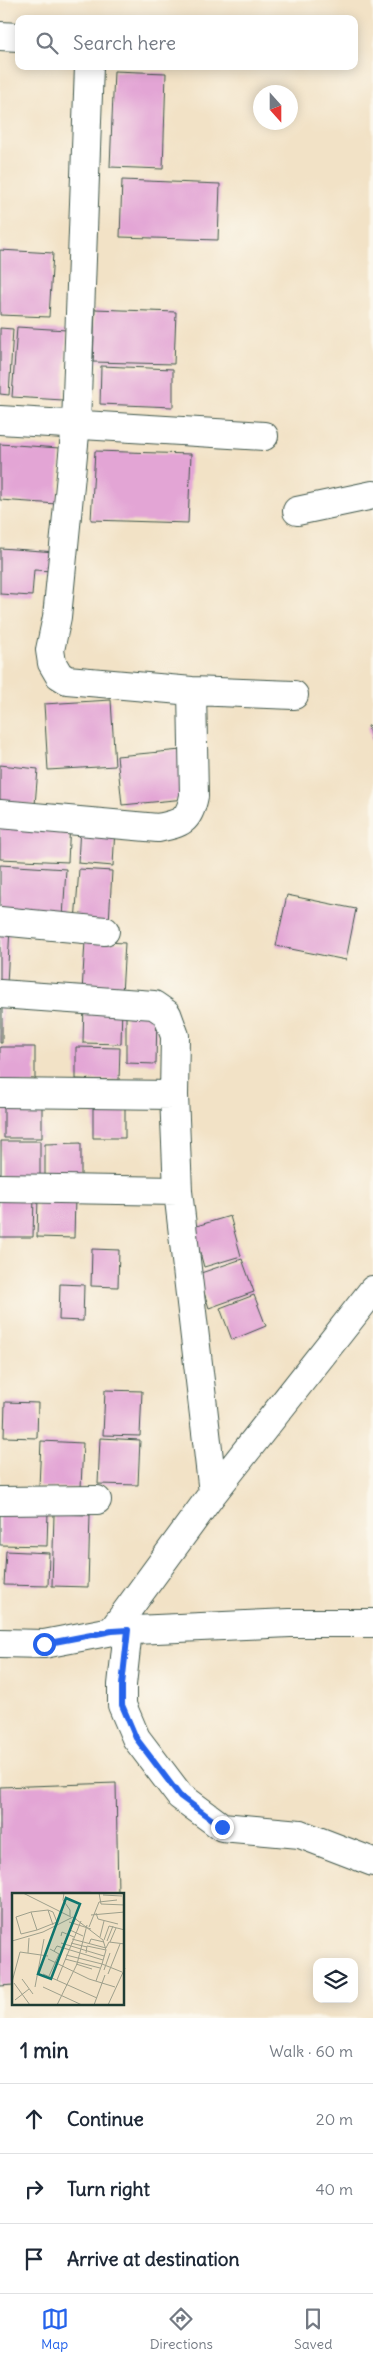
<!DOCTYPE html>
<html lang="en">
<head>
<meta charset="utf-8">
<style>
	:root { --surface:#fff; --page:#f2f2f3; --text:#1f2937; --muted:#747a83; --line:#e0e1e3; --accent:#2563eb }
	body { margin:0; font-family:Delius,sans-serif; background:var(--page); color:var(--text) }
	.controls { position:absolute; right:15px; bottom:15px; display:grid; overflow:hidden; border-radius:10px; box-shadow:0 2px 12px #0003 }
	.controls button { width:45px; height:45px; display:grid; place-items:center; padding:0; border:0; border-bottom:1px solid var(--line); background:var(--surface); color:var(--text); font:25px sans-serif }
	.compass { position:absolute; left:253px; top:85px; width:45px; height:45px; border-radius:50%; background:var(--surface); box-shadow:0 2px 12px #0003; rotate:159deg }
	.stop { position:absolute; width:15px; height:15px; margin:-11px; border:4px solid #2563eb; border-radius:50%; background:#fff }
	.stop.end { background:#2563eb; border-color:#fff; box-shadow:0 1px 5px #0008 }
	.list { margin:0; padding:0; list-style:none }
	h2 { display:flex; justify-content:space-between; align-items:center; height:65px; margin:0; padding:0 20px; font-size:21px }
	h2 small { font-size:16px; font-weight:400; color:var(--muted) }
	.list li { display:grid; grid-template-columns:32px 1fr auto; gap:15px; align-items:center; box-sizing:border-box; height:70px; padding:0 20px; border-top:1px solid var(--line) }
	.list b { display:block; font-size:19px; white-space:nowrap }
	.list em { font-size:16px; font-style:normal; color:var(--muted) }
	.icon { flex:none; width:28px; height:28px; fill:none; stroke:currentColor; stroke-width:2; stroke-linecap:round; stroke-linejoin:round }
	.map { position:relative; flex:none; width:373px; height:2018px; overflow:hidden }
	.search { position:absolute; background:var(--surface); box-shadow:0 2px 12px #0003; left:15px; right:15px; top:15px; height:55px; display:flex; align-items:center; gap:12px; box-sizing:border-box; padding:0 18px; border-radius:10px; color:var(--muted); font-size:19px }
	.sheet { height:275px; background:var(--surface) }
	nav { display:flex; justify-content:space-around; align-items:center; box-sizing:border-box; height:70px; border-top:1px solid var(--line); background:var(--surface); font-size:14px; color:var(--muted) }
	nav a { display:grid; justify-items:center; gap:2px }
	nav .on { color:var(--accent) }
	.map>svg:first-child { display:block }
</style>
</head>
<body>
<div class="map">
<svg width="373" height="2018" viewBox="0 0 373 2018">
	<rect width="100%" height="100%" fill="#fbf7ec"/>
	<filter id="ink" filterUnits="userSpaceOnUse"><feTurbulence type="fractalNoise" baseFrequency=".02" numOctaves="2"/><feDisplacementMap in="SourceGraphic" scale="10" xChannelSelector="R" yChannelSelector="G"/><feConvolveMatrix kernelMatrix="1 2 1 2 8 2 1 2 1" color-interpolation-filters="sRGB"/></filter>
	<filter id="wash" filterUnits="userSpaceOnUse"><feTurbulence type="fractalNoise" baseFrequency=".0096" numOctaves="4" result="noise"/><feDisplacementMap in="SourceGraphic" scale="20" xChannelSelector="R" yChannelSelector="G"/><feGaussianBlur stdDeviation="1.12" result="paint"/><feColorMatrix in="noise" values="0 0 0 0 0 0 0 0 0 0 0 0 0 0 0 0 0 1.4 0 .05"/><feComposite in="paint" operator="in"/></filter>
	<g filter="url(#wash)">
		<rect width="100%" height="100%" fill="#f2e2c6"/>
		<g id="blocks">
			<path fill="#e3a5d5" d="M114,71L166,73L163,169L110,167Z
				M122,180L220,184L218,240L120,237Z
				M0,250L53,253L49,317L0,315Z
				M95,309L176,312L174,364L93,362Z
				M17,327L67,330L63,400L12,397Z
				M0,328L13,329L9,395L0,394Z
				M101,366L173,369V407L100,404Z
				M0,444L60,448L57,504L0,500Z
				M95,451L191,454L188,523L91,520Z
				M0,548L56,552L55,571L34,570L32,596L0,594Z
				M111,700L115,766L48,770L44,704Z
				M373,725V743H372L368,726Z
				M181,750L185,799L122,805L117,756Z
				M0,765L38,769L35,805L0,801Z
				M0,818L70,822L68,862L0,859Z
				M80,826L115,827L113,866L78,863Z
				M0,865L66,869L63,917L0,914Z
				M79,869L112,871L109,923L75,922Z
				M287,895L356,909L346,960L276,946Z
				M0,927H10L7,984H0Z
				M85,941L125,943L122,994L82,992Z
				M0,1002H2V1043H0Z
				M84,1003L122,1004L121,1044L83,1043Z
				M126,1012H157L156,1064L126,1063Z
				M0,1047H35V1084L0,1083Z
				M76,1047L120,1048L119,1080L76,1079Z
				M93,1098H125V1138H93Z
				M4,1099H42V1138H4Z
				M1,1141H40V1176H1Z
				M81,1143V1177H45V1144Z
				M0,1195H34L33,1237H0Z
				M38,1195L75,1197L74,1238L37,1237Z
				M230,1216L241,1256L204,1267L193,1227Z
				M92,1249L119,1250L118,1287L91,1286Z
				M242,1259L254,1292L209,1308L198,1274Z
				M60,1284L84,1285L83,1321L59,1320Z
				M254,1295L266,1326L232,1340L220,1308Z
				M105,1390L142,1391L140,1436L103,1435Z
				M5,1402L38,1403L37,1438L4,1437Z
				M100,1438L140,1440L138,1485L98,1484Z
				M41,1441L83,1443L81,1488L39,1487Z
				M0,1509L48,1511L47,1546L0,1545Z
				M54,1514L90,1515L88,1587L52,1586Z
				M6,1551L49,1553L48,1586L4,1585Z
				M116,1783L118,1894H14V1985L0,1986V1787Z"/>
		</g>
	</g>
	<g filter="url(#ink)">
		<use href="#blocks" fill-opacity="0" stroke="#3f564a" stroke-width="1"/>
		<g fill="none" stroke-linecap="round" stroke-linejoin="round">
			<g stroke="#3f564a" stroke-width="30">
				<path id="minor" d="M0,36L19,37
					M89,66L76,424L57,617L50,650L52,663L59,675L67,680L192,691L294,695
					M0,420L264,436
					M297,511L373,495
					M0,814L158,828C182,823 189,821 194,796L192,691
					M0,921L105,931
					M0,994L154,1005L167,1014L175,1036L174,1095L178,1191L0,1188
					M0,1093L174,1095
					M178,1191L213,1493
					M0,1501L97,1500
					M128,1630L122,1685V1705L136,1738L180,1796L222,1827L300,1834L373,1862
					M112,1631L290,1623H373
					M0,1643L44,1644L112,1631L213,1493L373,1290"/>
			</g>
			<use href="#minor" stroke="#fff" stroke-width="28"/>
		</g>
	</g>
	<g fill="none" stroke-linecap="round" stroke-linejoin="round" filter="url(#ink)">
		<path stroke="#2563eb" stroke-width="6" d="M44,1644L112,1631L128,1630L122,1685V1705L136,1738L180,1796L222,1827"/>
	</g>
	<g transform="translate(12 1893)">
		<rect width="112" height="112" fill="#f2e2c6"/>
		<path fill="none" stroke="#9ea08c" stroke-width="1" d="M11,0L59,24M52,0L51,7L58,17V23M87,0L89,11L113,12M91,2L110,3M19,19L25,37L9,41L4,24ZM19,19L36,17L41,32M84,20L86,26L106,31M79,22L113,19M64,25L58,37L71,43M57,29L79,36M77,34L87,9L105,7M25,37L45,29L41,19L36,17M49,43L50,39L62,44M88,44L92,28M60,46L94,55L97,49M92,47L97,33L113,37M0,48L31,39L61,24L91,47L94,57L90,71L110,79M95,48L101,33M97,49L113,51M98,49L104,35M49,50L92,63M59,50L75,54M77,51L79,46L92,49M42,58L45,53L91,67M16,60L17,45M74,60L75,53L94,57M54,62L90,71L84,88M36,66L77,86L103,94M53,66L88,75M64,71L80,76M92,77L98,60M31,81L85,105M96,81L108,51M37,83L47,61L38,56M10,86L21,101M45,87L69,28M0,89L8,59L36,63M2,90L18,112M23,94L32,46M31,94L70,112M3,107L17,96M45,112L65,71L75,32M82,112L93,82M96,112L113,75"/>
		<path fill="#0f766e" fill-opacity="0.15" stroke="#0f766e" stroke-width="2.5" d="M54,5L68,11L39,86L26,81Z"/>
		<rect width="112" height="112" fill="none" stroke="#1f3d34" stroke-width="2.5"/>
	</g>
</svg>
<div class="controls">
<button><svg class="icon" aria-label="layers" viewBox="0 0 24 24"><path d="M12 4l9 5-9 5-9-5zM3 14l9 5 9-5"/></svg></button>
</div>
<svg class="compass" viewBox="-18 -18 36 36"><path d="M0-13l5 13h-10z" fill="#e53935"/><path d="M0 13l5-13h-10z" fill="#747a83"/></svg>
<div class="stop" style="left:44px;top:1644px"></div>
<div class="stop end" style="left:222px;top:1827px"></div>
<div class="search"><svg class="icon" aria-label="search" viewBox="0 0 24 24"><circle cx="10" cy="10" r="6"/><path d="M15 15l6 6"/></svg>Search here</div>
</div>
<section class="sheet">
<h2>1 min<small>Walk · 60 m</small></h2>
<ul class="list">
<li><svg class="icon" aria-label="ahead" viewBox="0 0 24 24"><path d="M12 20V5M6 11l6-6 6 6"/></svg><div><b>Continue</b></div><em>20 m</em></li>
<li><svg class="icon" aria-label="right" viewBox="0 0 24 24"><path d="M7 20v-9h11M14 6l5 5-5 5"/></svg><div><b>Turn right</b></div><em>40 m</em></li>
<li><svg class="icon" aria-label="arrive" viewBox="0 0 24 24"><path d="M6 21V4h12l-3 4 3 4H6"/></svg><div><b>Arrive at destination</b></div></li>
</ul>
</section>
<nav>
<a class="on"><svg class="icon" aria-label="map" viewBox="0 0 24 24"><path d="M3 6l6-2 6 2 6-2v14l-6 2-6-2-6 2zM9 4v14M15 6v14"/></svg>Map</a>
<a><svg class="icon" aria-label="directions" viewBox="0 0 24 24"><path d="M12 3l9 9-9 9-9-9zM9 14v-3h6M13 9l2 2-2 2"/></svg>Directions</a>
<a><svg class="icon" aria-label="saved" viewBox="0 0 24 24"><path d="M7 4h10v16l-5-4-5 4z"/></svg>Saved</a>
</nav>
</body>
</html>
